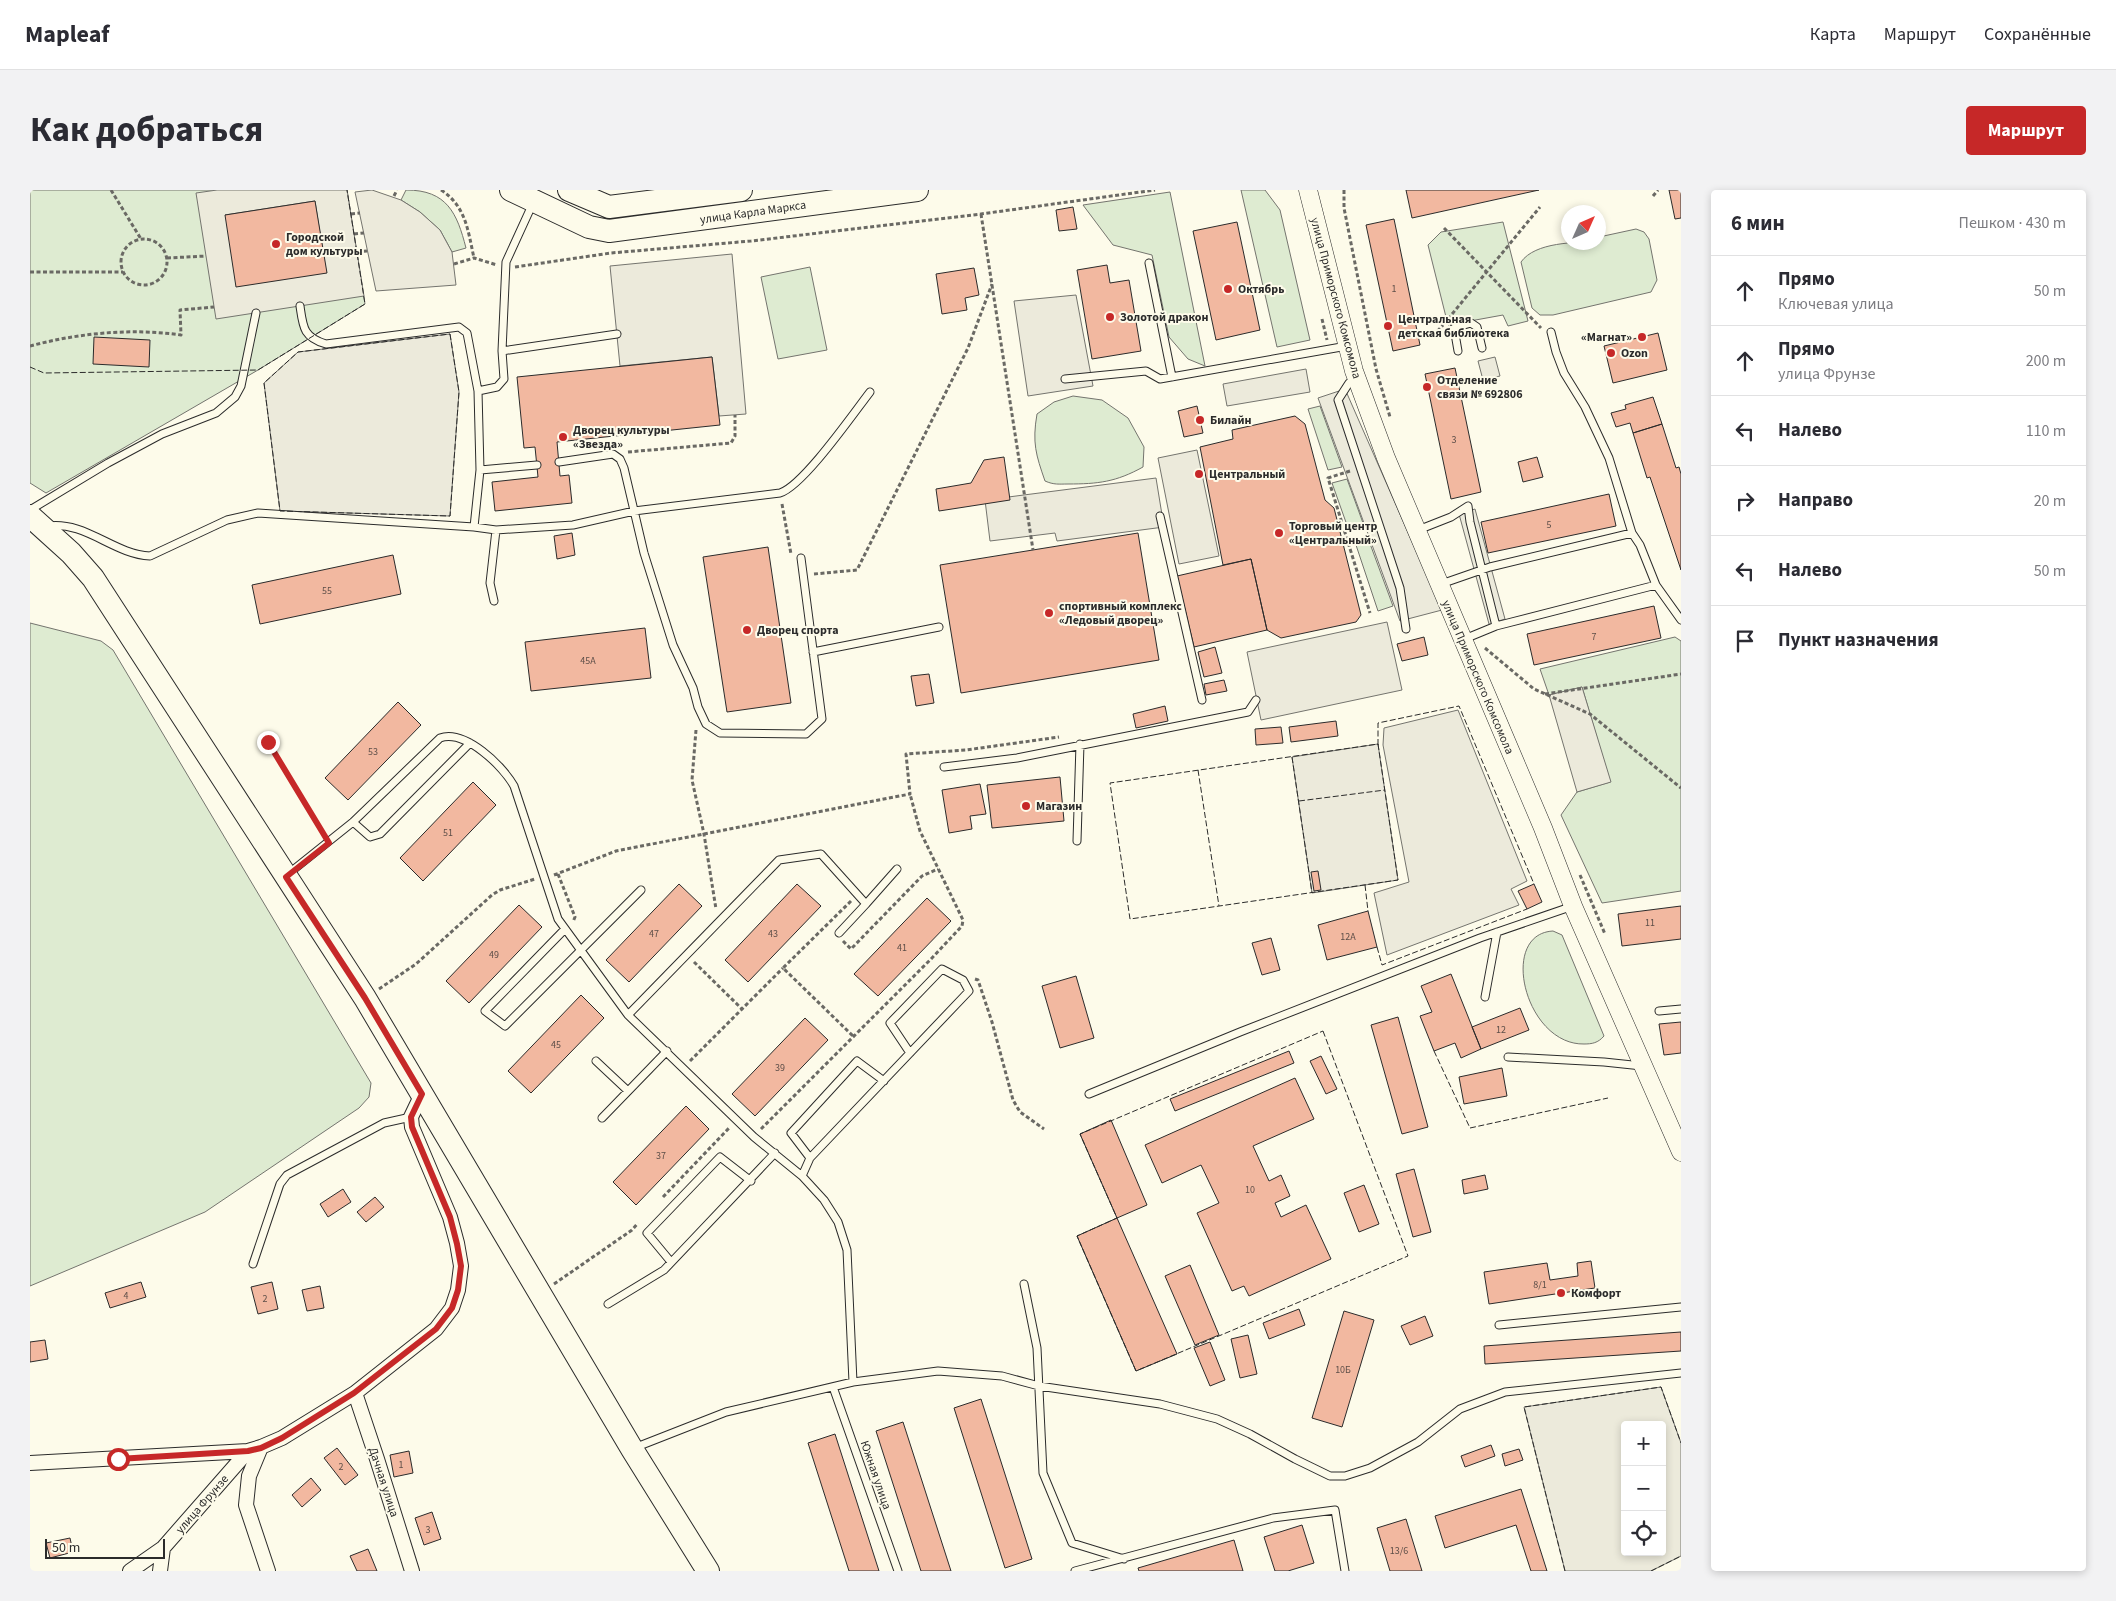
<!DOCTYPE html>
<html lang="ru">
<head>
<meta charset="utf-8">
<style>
	:root { --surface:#fff; --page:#f2f2f3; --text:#2b2b33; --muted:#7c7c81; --line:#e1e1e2; --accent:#c62828 }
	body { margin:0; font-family:"Source Sans 3",sans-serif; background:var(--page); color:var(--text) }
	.controls { position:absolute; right:15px; bottom:15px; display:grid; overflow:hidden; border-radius:5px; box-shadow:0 2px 8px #0003 }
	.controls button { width:45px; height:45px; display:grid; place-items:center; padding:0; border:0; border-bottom:1px solid var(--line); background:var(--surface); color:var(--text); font:25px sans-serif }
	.compass { position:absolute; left:1531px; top:15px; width:45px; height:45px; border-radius:50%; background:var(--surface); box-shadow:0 2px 8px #0003; rotate:45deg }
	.scale { position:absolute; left:15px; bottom:12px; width:120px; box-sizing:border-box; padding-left:5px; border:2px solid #2b2b2b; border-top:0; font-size:14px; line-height:18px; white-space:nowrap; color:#2b2b2b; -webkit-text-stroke:4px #fdfbea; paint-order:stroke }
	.stop { position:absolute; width:15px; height:15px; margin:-11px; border:4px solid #c62828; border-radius:50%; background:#fff }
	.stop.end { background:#c62828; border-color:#fff; box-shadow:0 1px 5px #0008 }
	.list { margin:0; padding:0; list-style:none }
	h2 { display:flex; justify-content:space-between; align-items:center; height:65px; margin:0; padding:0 20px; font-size:21px }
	h2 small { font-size:16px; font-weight:400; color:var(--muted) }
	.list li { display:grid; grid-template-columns:32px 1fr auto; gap:15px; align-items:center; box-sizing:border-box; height:70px; padding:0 20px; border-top:1px solid var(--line) }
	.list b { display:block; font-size:19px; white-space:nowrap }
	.list p { margin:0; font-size:16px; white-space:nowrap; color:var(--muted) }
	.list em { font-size:16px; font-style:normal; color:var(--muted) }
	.icon { flex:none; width:28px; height:28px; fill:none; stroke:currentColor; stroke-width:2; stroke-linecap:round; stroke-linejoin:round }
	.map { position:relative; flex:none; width:1651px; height:1381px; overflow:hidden; border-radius:5px }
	header { display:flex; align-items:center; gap:30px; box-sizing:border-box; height:70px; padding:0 25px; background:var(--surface); border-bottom:1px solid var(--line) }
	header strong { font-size:24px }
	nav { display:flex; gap:28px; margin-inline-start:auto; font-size:18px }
	.intro { display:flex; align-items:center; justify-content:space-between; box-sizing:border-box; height:120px; padding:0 30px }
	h1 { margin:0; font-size:35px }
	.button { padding:12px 22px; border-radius:5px; background:var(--accent); color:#fff; font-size:18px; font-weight:700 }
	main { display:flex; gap:30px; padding:0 30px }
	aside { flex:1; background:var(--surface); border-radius:5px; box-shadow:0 2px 8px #0003 }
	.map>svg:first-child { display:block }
</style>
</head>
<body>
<header>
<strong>Mapleaf</strong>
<nav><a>Карта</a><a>Маршрут</a><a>Сохранённые</a></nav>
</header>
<div class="intro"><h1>Как добраться</h1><a class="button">Маршрут</a></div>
<main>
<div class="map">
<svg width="1651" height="1381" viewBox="0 0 1651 1381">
	<rect width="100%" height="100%" fill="#fdfbea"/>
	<path fill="#deebd1" stroke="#74746e" d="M0,0H317L335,114L228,180L16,303L0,293Z
		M376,0C417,0 427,23 436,58L422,62L410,40L390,22L371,10Z
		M1211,0H1235L1250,20L1280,150L1247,157Z
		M1140,2L1175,176L1158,169L1139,147L1122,65L1083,55L1053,15Z
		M1473,32L1498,131L1478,136L1473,125L1418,135L1398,55L1411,42Z
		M1606,39L1614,42L1619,49L1627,90L1621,102L1523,125H1510L1502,118L1491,72C1505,52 1546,52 1568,52L1569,47Z
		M780,77L797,160L748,169L731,87Z
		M1043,206L1072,210L1098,228L1114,257L1113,277C1086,292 1068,294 1038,294C1029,294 1024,295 1015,291C1006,265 1002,253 1007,224L1024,212Z
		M1290,216L1312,277L1298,280L1278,219Z
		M1317,289L1333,333L1318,338L1302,293Z
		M1339,351L1363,416L1348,421L1326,355Z
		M0,433L71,451L83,460L341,893L339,907L329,918L175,1022L0,1096Z
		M1645,447L1651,451V701L1572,713L1531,625L1547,602L1580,592L1552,497L1519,505L1510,479Z
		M1523,741L1532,745L1574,846C1568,853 1562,854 1554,854C1495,855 1468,744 1523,741Z"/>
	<path fill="#eceadb" stroke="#74746e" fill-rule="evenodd" d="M187,0H317L334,106L186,129L166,3ZM285,11L296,83L195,25Z
		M342,0L371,10L390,22L410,40L422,62L426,95L346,101L325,2Z
		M702,64L716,224L689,226L682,167L590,176L580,76Z
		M1046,105L1063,196L998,206L984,111Z
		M420,144L429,202L420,326L250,321L234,193L268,162Z
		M1465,167L1470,186L1453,190L1448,171Z
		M1276,179L1280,202L1197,216L1193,194Z
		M1315,199L1412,420L1370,431L1288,208Z
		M1167,260L1189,366L1149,374L1128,268Z
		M1126,288L1134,337L1027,351L1025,343L960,351L955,310Z
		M1445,319L1475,429L1459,434L1429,324Z
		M1357,432L1372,500L1231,530L1217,462Z
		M1552,497L1581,592L1547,602L1519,505Z
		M1428,520L1497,691L1481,699L1489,715L1357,765L1344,703L1379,692L1353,555L1354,538Z
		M1348,554L1368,690L1282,703L1262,567Z
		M1631,1197L1651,1253V1366L1621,1381H1535L1494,1217ZM1595,1235H1632V1362H1595Z"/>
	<path fill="#f2b8a0" stroke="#2b2b2b" d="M1376,0H1509L1382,28Z
		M1639,0H1651V28L1645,29Z
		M285,11L297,83L206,97L195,25Z
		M1043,17L1047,39L1029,41L1026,20Z
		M1364,29L1390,155L1363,161L1336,35Z
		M1207,32L1230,140L1186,150L1163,41Z
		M1077,75L1080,93L1099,90L1111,161L1062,169L1047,80Z
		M944,78L949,105L935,108L937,120L912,124L906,84Z
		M1628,143L1637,180L1583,193L1574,156Z
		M64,147L120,150L119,177L63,174Z
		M682,167L690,235L527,252L530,286L539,285L542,313L465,321L462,292L508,287L505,257L494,258L487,187Z
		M1425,178L1451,302L1421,309L1395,184Z
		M1623,207L1632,234L1603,243L1600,233L1586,237L1581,223L1596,219L1595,215Z
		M1167,216L1173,243L1154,247L1148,221Z
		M1265,226L1275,234L1295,310L1304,318L1331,425L1326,432L1251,448L1237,440L1221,369L1193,375L1170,257L1203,249L1202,240Z
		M1632,234L1646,278L1649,277L1651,284V380L1620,287L1617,288L1603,243Z
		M974,267L980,310L909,321L906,299L941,293L954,270Z
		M1507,267L1513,287L1493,292L1488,272Z
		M1579,304L1586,336L1458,363L1451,332Z
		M542,343L545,365L527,369L524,346Z
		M1108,343L1129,470L931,503L910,375Z
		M738,357L761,513L697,522L673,367Z
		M363,365L371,404L230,434L222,395Z
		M1221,369L1237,440L1164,457L1147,386Z
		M1624,416L1631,448L1504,475L1497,444Z
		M615,438L621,488L501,501L495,452Z
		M1394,447L1398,465L1372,471L1367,454Z
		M1185,457L1192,483L1174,487L1168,462Z
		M899,484L904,513L886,516L881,486Z
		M1194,490L1197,501L1176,505L1174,494Z
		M368,512L391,535L318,610L295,588Z
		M1135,516L1138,531L1106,538L1103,524Z
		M1306,531L1308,546L1261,552L1259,537Z
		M1251,537L1253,553L1226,555L1225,539Z
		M1030,587L1034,631L962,638L957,595Z
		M443,592L466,615L393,691L370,668Z
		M950,594L956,624L940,626L942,639L919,643L912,600Z
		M1288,681L1291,700L1284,701L1281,682Z
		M649,694L672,716L599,792L576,770Z
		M767,694L791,716L718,792L695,770Z
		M1504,694L1512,712L1497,719L1488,701Z
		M897,708L921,731L848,806L824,784Z
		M489,715L512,737L439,813L416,791Z
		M1651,716V749L1592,756L1588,724Z
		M1338,721L1347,757L1297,770L1288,735Z
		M1241,748L1250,780L1232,785L1222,753Z
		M1421,784L1451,859L1431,868L1425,853L1404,861L1390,826L1402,822L1391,796Z
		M1046,786L1064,848L1030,858L1012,796Z
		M551,805L574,828L501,903L478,881Z
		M1490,818L1499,840L1451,859L1442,837Z
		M1368,827L1398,937L1372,944L1341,835Z
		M775,828L798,850L725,926L702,904Z
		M1651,832V863L1634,865L1629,834Z
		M1259,861L1264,873L1145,921L1140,909Z
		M1291,866L1307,899L1296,904L1280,871Z
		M1472,878L1477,906L1434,914L1429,887Z
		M1265,888L1284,929L1223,956L1239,991L1251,985L1260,1006L1245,1013L1251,1027L1276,1015L1301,1069L1219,1106L1214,1096L1202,1101L1167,1023L1189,1013L1171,975L1132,993L1115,955Z
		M656,916L679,939L606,1015L583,992Z
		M1081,930L1117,1015L1087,1028L1050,944Z
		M1384,979L1401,1042L1383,1047L1366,984Z
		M1455,985L1458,999L1434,1004L1432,990Z
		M1334,995L1349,1034L1329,1042L1314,1003Z
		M313,999L321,1012L298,1027L290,1014Z
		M345,1007L354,1017L336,1032L327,1022Z
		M1087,1028L1147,1164L1106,1181L1047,1046Z
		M1561,1071L1565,1098L1459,1114L1454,1082L1517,1073L1520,1090L1548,1086L1547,1073Z
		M1160,1075L1189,1145L1165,1155L1135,1086Z
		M111,1092L116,1107L80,1118L75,1103Z
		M242,1092L248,1119L228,1124L221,1097Z
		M290,1096L294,1118L277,1121L272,1100Z
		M1269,1119L1275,1135L1239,1149L1233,1133Z
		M1314,1121L1344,1130L1312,1237L1282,1228Z
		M1395,1126L1403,1146L1380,1155L1371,1136Z
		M1651,1142V1161L1455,1174L1454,1156Z
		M1218,1145L1227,1184L1210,1188L1201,1149Z
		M15,1150L18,1169L0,1172V1152Z
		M1180,1152L1195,1190L1180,1196L1164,1158Z
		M951,1209L1002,1369L975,1378L924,1218Z
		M873,1232L921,1381H891L846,1241Z
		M805,1244L849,1381H819L778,1253Z
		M1461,1255L1465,1266L1435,1277L1431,1266Z
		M307,1258L328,1285L315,1295L294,1268Z
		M1489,1259L1493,1270L1475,1276L1472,1264Z
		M379,1261L383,1283L364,1287L360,1265Z
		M281,1288L291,1300L272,1317L262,1305Z
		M1491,1299L1517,1381H1501L1486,1335L1415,1358L1405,1326Z
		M402,1322L411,1349L394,1355L385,1328Z
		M1376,1329L1392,1381H1360L1347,1338Z
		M1272,1335L1284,1373L1258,1381H1245L1234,1347Z
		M40,1348L43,1362L20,1368L16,1353Z
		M1204,1350L1213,1381H1109L1108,1378Z
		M338,1359L347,1381H327L320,1366Z"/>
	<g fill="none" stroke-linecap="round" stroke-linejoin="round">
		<g stroke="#2b2b2b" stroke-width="9">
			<path id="service" d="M1119,73L1142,187
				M270,116C273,137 273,147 296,154L429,137L437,143L448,201L467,197L474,189L472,161L476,72L503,13
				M1521,142L1526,162L1534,183L1555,217L1579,268L1602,343
				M472,161L587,144
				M1428,161L1424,138L1441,133L1447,137L1452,158
				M1035,189L1116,181L1130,189L1317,156
				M1327,190L1319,193L1308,210L1370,398L1376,439
				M529,272L583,264L590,269L594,278L614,363L643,455L663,498L668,517L676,534L690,543L776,544L792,529L771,368
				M450,280L507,275
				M0,320L78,273L132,244L186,223L205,207L211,196L226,123
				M1130,326L1172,510
				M18,336C56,331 83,364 120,366L197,330L228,323L444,337L466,340L543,335L604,321L750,303C773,296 823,224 840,202
				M444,337L450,280L448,201
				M1388,340L1421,327L1438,316L1440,332L1466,436
				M1411,394L1460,377L1602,343L1610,355L1626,395L1466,436L1432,450
				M1626,395L1651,430
				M464,411L460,393L466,340
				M783,462L909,437
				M914,577L987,568L1218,522L1226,510
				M323,632L340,647L350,644L440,553
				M1047,651L1050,554
				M258,684L323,632L410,548C435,539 473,576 484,596L528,729L598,825L724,947L772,986L794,1010L808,1032L817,1060L823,1192
				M535,739L455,821L475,836L611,700
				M809,743L836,714
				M1455,807L1467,742
				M1629,821L1651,819
				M598,825L749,670L791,664L836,714L867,679
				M1478,867L1574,872L1612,876
				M566,871L598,901
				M1059,904L1210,842L1450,748L1543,716
				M572,928L637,861
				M780,968L761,943L827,871L854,891
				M772,986L780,968L939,801L933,790L912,779L860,833L880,863
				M641,1072L617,1043L690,967L721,991
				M223,1074L250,994L257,985L354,933L381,927
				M994,1094L1007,1158L1013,1283L1042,1353L1094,1369
				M578,1114L634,1080L745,963
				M1469,1135L1651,1117
				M803,1197L868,1381
				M604,1258L696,1222L823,1192L908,1181L972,1186L1009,1196L1130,1214L1187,1229L1220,1244L1265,1269L1300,1286H1315L1340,1278L1388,1252L1430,1219L1475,1202L1651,1183
				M1045,1381L1243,1328L1305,1320L1315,1381"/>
		</g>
		<g stroke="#2b2b2b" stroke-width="16">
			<path id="minor" d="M325,1203L347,1269L382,1381
				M231,1257L219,1286L216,1315L238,1381
				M0,1273L218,1261
				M100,1381L133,1358L218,1261L231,1257L252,1248L325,1203L406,1139L422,1118L428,1100L431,1076L427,1053L420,1027L382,937L381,927L392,904
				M130,1381L133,1358"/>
		</g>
		<g stroke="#2b2b2b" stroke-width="19">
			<path id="tertiary" d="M1278,0L1324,181L1356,268L1513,638L1543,716L1651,962"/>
		</g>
		<g stroke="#2b2b2b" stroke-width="24">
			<path id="primary" d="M481,0L559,37L579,41L887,0
				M539,0L579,17L711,0
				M0,326L41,363L63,388L335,808L602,1259L678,1381"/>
		</g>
		<path stroke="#6a6964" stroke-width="3" stroke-dasharray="4 2.5" stroke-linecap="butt" d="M81,0L111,49
			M411,0C436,16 438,41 444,68
			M1314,0V18L1346,179L1360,227
			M364,6L367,0
			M1623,6L1628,0
			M321,24L330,23
			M951,24L1003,360
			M1414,38L1511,138
			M324,44L334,43
			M91 72a23 23 0 1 1 46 0a23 23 0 1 1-46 0Z
			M327,62L337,61
			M137,68L176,66
			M424,74L444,68L467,75
			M485,77L581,63L721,51L951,24L1125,0
			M0,82H93
			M1292,129L1297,150
			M1418,129L1510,17
			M1403,146L1413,135
			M0,156C49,143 101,138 151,145L150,120L184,117
			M598,262L701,253L705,246V225
			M1320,281L1298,288L1340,423
			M752,314L761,364
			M784,384L827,380L938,158L962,94
			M1455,458L1504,499L1560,524L1651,598
			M1515,504L1651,484
			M666,540L662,590L674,644L686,719
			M238,552L294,644
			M528,684L545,727L543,732
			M524,685L586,661L880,604L876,564L936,560L1029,547
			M1550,685L1575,744
			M821,711L753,778L823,846
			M813,751L821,759L892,686L908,679
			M664,772L712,819
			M945,789L948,790L962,832L983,910L990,922L1014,939
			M349,799L386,774L462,705L470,700L505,689
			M660,871L753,778
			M731,939L901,769L932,736L933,730L890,641L880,604
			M633,1007L700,937
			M524,1094L602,1040L608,1033"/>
		<use href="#service" stroke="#fdfbea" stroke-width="7"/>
		<use href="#minor" stroke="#fdfbea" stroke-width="14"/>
		<use href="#tertiary" stroke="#fdfbea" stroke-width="18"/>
		<use href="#primary" stroke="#fdfbea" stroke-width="22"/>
		<path stroke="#2b2b2b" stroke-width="1" stroke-dasharray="6 2.5" stroke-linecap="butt" d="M420,144L429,202L420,326L250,321L234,193L268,162Z
			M0,177L14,183L228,180L335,114L317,0
			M1348,554L1368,690L1100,729L1080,593Z
			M1348,555V533L1429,516L1504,694
			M1262,567L1282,703
			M1168,580L1189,716
			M1269,611L1355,600
			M1335,695L1338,721
			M1347,757L1352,775L1497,719
			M1293,841L1378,1066L1106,1181L1047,1046L1087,1028L1050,944Z
			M1404,861L1440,938L1578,908
			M1535,1381L1494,1217L1631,1197L1651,1253
			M1621,1381L1651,1366"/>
	</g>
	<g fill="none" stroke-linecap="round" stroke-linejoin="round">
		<path stroke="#c62828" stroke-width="6" d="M88,1269L218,1261L231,1258L252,1248L324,1203L406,1139L422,1118L428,1100L431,1076L427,1054L420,1027L382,937L381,927L392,904L335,808L256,687L299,653L238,552"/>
	</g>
	<g fill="#c62828" stroke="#fdfbea" stroke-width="2">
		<circle cx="246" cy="54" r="5"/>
		<circle cx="1198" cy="99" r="5"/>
		<circle cx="1080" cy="127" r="5"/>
		<circle cx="1358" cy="136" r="5"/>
		<circle cx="1612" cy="147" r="5"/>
		<circle cx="1581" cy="163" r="5"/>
		<circle cx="1397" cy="197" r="5"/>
		<circle cx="1170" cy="230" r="5"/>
		<circle cx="533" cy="247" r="5"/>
		<circle cx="1169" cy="284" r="5"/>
		<circle cx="1249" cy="343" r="5"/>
		<circle cx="1019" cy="423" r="5"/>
		<circle cx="717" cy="440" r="5"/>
		<circle cx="996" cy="616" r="5"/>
		<circle cx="1531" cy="1103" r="5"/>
	</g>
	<g text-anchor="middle" stroke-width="4" stroke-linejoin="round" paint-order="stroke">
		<g font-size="10" fill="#5d4e48">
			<text x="1364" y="102">1</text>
			<text x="1424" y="253">3</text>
			<text x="1519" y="338">5</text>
			<text x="297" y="404">55</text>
			<text x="1564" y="450">7</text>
			<text x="558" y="474">45А</text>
			<text x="343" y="565">53</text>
			<text x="418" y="646">51</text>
			<text x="1620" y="736">11</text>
			<text x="624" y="747">47</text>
			<text x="743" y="747">43</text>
			<text x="1318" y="750">12А</text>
			<text x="872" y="761">41</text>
			<text x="464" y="768">49</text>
			<text x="1471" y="843">12</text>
			<text x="526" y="858">45</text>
			<text x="750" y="881">39</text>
			<text x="631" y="969">37</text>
			<text x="1220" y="1003">10</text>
			<text x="1510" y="1098">8/1</text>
			<text x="96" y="1109">4</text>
			<text x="235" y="1112">2</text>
			<text x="1313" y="1183">10Б</text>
			<text x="371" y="1278">1</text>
			<text x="311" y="1280">2</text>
			<text x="398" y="1343">3</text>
			<text x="1369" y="1364">13/6</text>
		</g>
		<g font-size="12" fill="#2b2b2b" stroke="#fdfbea">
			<text transform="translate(723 22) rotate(-8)" y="4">улица Карла Маркса</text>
			<text transform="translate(1306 108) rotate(75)" y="4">улица Приморского Комсомола</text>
			<text transform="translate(1448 487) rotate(67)" y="4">улица Приморского Комсомола</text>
			<text transform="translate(846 1285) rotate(71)" y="4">Южная улица</text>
			<text transform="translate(354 1292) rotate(72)" y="4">Дачная улица</text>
			<text transform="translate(172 1314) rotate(-49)" y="4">улица Фрунзе</text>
		</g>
		<g font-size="12" font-weight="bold" fill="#2b2b2b" stroke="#fdfbea" text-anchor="start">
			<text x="256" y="51">Городской<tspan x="256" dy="14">дом культуры</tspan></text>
			<text x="1208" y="103">Октябрь</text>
			<text x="1090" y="131">Золотой дракон</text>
			<text x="1368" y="133">Центральная<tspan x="1368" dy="14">детская библиотека</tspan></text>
			<text x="1602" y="151" text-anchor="end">«Магнат»</text>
			<text x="1591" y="167">Ozon</text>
			<text x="1407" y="194">Отделение<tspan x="1407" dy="14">связи № 692806</tspan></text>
			<text x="1180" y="234">Билайн</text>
			<text x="543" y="244">Дворец культуры<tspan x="543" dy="14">«Звезда»</tspan></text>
			<text x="1179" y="288">Центральный</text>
			<text x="1259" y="340">Торговый центр<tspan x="1259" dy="14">«Центральный»</tspan></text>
			<text x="1029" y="420">спортивный комплекс<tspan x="1029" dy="14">«Ледовый дворец»</tspan></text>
			<text x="727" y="444">Дворец спорта</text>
			<text x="1006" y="620">Магазин</text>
			<text x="1541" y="1107">Комфорт</text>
		</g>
	</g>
</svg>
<div class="controls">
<button>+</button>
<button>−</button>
<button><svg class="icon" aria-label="locate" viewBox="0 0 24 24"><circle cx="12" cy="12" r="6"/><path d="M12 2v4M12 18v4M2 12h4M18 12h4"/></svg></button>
</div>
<svg class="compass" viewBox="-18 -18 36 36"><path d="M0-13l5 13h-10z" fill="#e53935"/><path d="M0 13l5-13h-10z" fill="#7c7c81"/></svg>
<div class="scale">50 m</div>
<div class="stop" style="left:88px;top:1269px"></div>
<div class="stop end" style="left:238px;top:552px"></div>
</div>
<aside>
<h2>6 мин<small>Пешком · 430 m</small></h2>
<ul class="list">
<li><svg class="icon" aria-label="ahead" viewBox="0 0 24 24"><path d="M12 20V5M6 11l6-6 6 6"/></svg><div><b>Прямо</b><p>Ключевая улица</p></div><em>50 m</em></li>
<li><svg class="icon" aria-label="ahead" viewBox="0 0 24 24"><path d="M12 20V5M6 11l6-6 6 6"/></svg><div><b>Прямо</b><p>улица Фрунзе</p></div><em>200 m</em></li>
<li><svg class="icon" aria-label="left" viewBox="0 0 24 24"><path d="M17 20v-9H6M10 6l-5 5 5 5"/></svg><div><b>Налево</b></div><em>110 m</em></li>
<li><svg class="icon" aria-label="right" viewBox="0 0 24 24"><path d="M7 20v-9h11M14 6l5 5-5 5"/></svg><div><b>Направо</b></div><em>20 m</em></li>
<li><svg class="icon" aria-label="left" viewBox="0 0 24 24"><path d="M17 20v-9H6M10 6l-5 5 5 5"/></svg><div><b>Налево</b></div><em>50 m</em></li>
<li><svg class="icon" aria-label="arrive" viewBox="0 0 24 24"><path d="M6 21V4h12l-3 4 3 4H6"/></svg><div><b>Пункт назначения</b></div></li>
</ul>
</aside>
</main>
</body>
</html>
